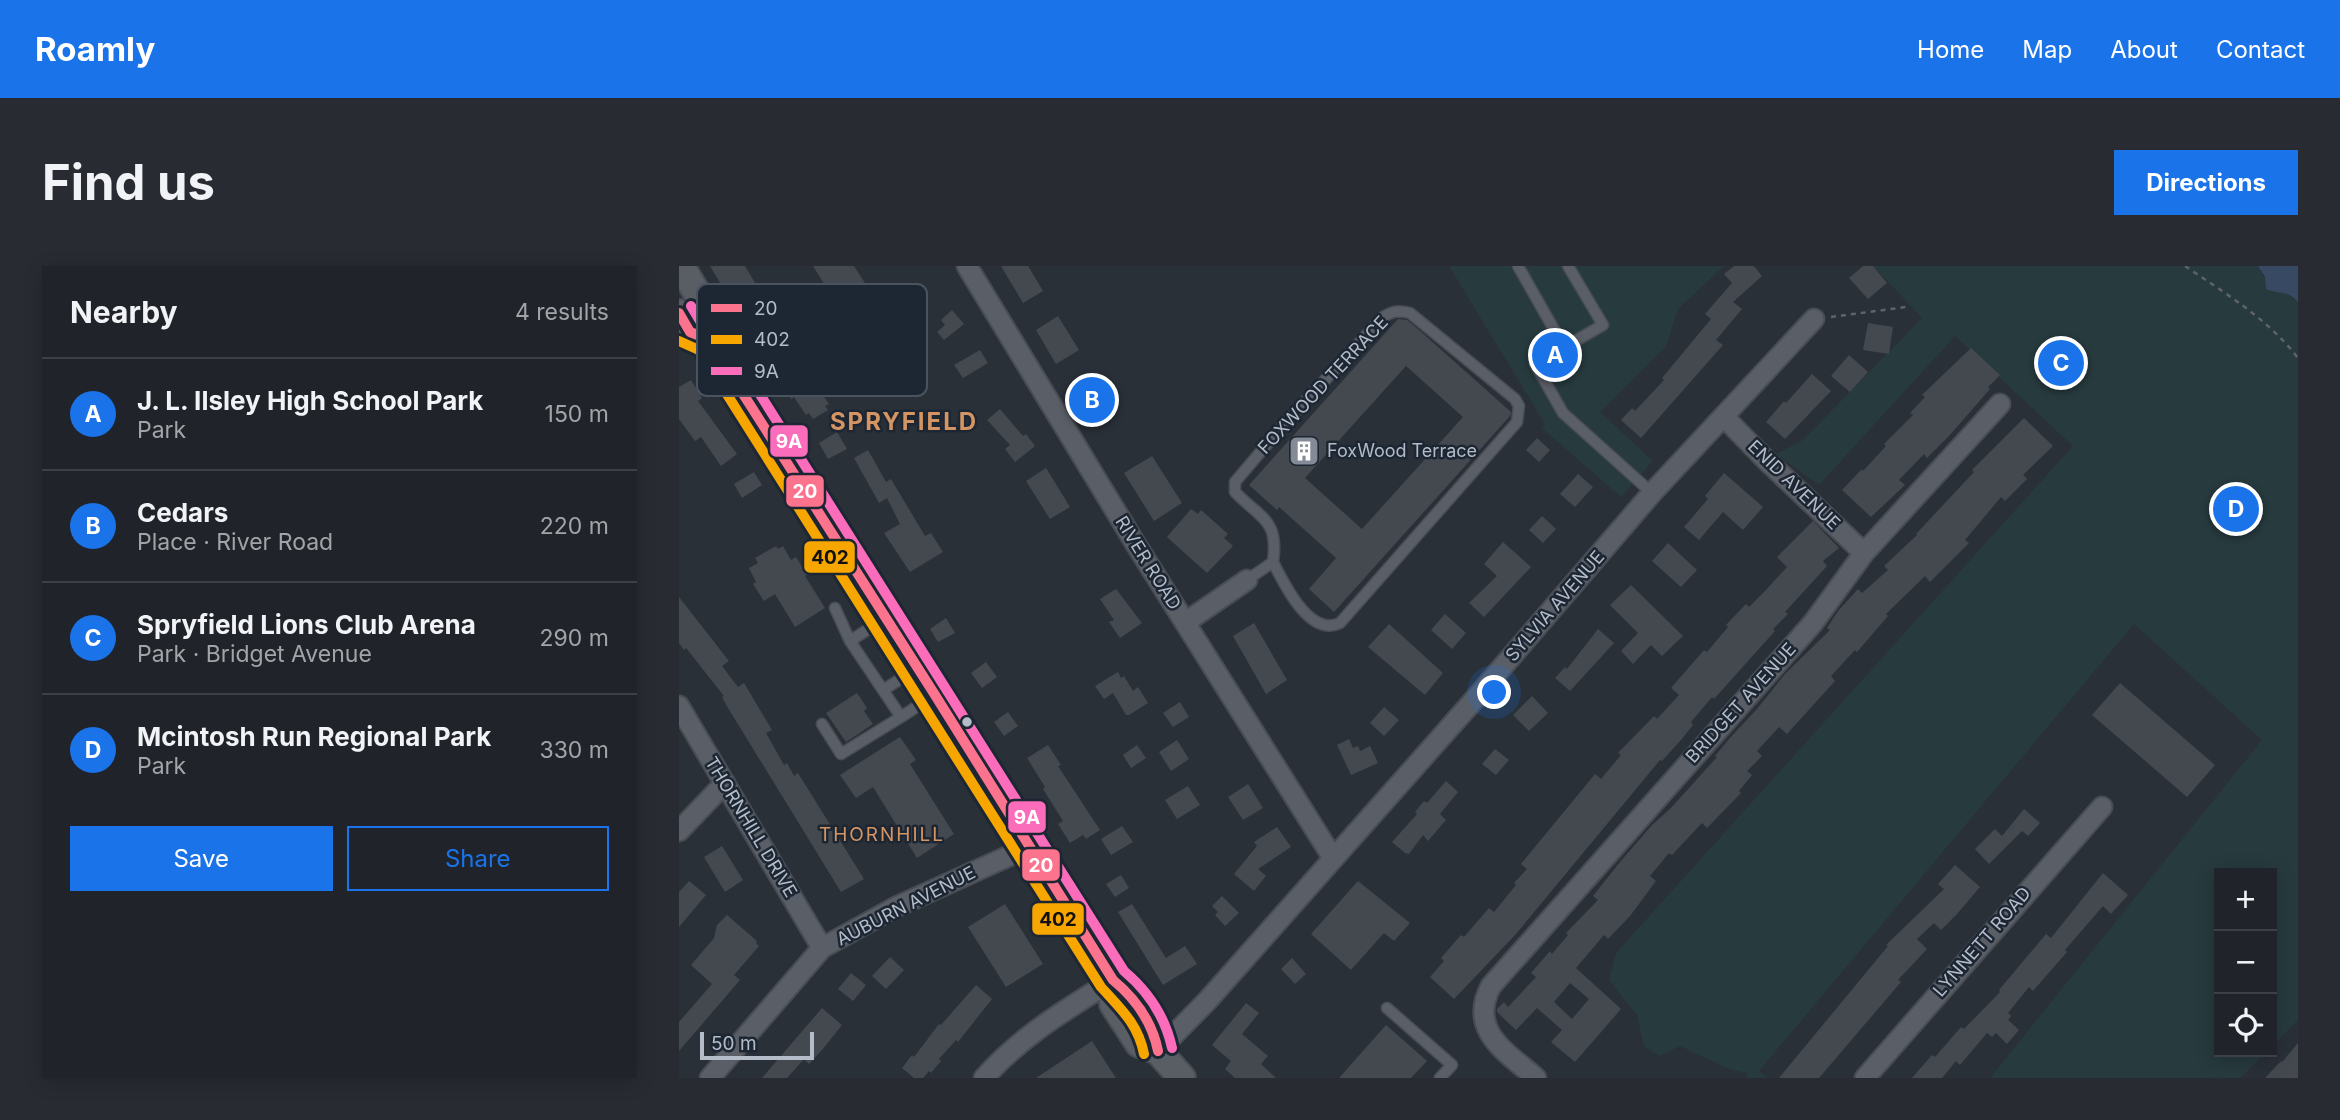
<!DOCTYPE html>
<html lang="en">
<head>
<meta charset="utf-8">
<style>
	:root { --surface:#20242a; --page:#282c32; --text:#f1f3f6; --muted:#a2a4a8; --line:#3d4147; --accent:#1a73e8 }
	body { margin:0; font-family:Inter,sans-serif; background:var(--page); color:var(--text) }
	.controls { position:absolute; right:21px; bottom:21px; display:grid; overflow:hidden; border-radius:0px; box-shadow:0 4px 18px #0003 }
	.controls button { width:63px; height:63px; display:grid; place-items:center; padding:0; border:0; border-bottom:2px solid var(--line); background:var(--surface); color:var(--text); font:35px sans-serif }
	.scale { position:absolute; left:21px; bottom:18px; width:114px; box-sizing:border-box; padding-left:7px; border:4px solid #b4bcc9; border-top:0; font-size:19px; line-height:24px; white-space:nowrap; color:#b4bcc9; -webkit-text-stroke:5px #1d2633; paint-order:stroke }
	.you { position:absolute; left:816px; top:427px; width:24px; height:24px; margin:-18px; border:5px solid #fff; border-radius:50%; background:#1a73e8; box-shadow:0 0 0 10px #1a73e833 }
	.badge { display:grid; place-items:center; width:46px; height:46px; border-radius:50%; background:var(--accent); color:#fff; font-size:23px; font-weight:700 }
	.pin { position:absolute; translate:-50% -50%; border:4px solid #fff; box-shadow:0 2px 7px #0006 }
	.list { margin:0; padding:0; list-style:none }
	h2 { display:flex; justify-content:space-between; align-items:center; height:91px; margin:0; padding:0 28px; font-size:30px }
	h2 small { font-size:23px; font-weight:400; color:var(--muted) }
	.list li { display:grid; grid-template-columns:46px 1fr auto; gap:21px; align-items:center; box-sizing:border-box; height:112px; padding:0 28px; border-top:2px solid var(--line) }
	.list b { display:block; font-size:26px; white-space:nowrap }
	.list p { margin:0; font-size:23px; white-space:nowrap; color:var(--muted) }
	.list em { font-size:23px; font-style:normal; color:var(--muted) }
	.actions { display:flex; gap:14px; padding:21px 28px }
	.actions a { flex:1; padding:16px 0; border:2px solid var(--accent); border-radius:0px; text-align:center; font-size:24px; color:var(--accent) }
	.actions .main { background:var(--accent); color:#fff }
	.icon { flex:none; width:38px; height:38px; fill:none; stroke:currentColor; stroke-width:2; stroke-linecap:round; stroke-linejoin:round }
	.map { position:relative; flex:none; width:1619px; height:812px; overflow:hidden; border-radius:0px }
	header { display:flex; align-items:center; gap:42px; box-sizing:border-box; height:98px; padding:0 35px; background:var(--accent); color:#fff }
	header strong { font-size:33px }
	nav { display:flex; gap:38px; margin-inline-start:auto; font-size:24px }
	.intro { display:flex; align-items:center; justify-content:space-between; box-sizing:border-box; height:168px; padding:0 42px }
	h1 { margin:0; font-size:49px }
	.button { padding:18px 32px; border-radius:0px; background:var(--accent); color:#fff; font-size:24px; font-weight:700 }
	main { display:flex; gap:42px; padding:0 42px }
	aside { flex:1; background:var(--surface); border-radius:0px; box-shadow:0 4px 18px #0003 }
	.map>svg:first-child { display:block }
</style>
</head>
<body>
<header>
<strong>Roamly</strong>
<nav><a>Home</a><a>Map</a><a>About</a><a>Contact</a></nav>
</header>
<div class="intro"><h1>Find us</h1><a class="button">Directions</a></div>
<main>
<aside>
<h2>Nearby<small>4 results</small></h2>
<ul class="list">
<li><span class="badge">A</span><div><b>J. L. Ilsley High School Park</b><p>Park</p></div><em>150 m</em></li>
<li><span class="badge">B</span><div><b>Cedars</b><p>Place · River Road</p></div><em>220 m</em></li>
<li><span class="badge">C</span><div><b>Spryfield Lions Club Arena</b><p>Park · Bridget Avenue</p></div><em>290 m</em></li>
<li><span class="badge">D</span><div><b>Mcintosh Run Regional Park</b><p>Park</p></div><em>330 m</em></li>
</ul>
<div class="actions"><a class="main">Save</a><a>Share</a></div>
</aside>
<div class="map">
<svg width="1619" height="812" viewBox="0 0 1619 812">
	<rect width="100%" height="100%" fill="#2a3038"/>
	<path fill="#273a3e" d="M770,0H1045L999,43L987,80L921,146L974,195L942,231L863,162L866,158Z
		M1194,0H1579L1593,26L1605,25L1619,36V754L1593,780V607H1540V786H1587L1561,812H1311L1583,474L1455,358L1080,805L1088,812H1066L1069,807L1052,804L1001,780L980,790L965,780L958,749L930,714L937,687L1394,180L1276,70L1140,219L1097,188L1124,174L1243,52Z"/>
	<path fill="#384963" d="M1579,0H1619V36C1607,23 1600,29 1587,23L1586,11Z"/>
	<path fill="#444950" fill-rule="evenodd" d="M31,0H66L114,80L88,95Z
		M134,0H175L195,31L165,50Z
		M322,0H349L364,25L344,37Z
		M1055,0H1075L1083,10L1054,36L1063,43L1037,74L1044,79L962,172L942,154L953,142L956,145L985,114L983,112L1032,53L1026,48L1053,17L1045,8Z
		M1184,0H1194L1208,17L1189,33L1170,12Z
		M273,44L285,58L265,74L258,66L266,59L262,54Z
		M379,50L400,84L377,98L357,64Z
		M719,53L728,54L740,64L832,146L831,150L655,346L630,323L657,292L600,241L598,244L570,219ZM727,100L784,151L683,263L626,212Z
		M1189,57L1214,61L1210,88L1184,84Z
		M1292,82L1321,109L1309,121L1311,123L1270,170L1248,192L1245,188L1220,214L1226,219L1192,251L1163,224L1183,203L1184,205L1207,180L1205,178L1234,149L1231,147L1246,131L1243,129Z
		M301,84L309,97L284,112L275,99Z
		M1170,89L1189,106L1171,126L1152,110Z
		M125,103L150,138L146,140L149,144L134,153L130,147L127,149L115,131L112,133L105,121L107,119L105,116Z
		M1133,108L1152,125L1106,173L1087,156L1105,135L1107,137Z
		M414,110L435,144L412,159L390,125Z
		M12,114L23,132L19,135L58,188L42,200L22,171L16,175L0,153V121Z
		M321,143L344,170L347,168L356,180L336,196L326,183L331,179L308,154Z
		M1345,152L1374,180L1344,209L1348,213L1326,235L1322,231L1286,274L1290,277L1251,316L1246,310L1207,348L1209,350L1178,386L1176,384L1152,410L1156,415L1108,468L1100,461L1078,485L1083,490L1068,505L1073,509L1060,525L1062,527L1028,562L1023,557L993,589L990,587L971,610L977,615L951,650L929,673L925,669L897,702L942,743L896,796L872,776L883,764L858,742L837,764L818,746V743L825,736L829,741L857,711L852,707L871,685L873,688L889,669L887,667L919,634L914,630L941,596L973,559L992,542L1038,491L1036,490L1050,473L1078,443L1106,408L1151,364L1148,362L1159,345L1179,323L1183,327L1209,304L1205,300L1238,269L1237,268L1295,206L1293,204ZM891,717L910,733L893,753L875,736Z
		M158,166L168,183L149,193L140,177Z
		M858,172L871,184L860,196L847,184Z
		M189,184L207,216L212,213L246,270L252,267L264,286L231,306L205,267L221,258L208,232L200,237L175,192Z
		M473,190L503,237L475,255L445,207Z
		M367,202L391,241L371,253L347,215Z
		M75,206L83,219L63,232L55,218Z
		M1045,207L1084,241L1064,264L1044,246L1020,274L1005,261L1029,233L1026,230Z
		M899,208L914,221L896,241L881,228Z
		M512,243L519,248L522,244L549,268L545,272L554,280L528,307L488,271Z
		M863,250L877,263L864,277L850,264Z
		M1134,255L1160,282L1144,295L1148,300L1106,346L1109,348L1094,363L1096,365L1035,433L1033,431L1012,456L1014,459L1002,474L983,495L981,494L837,668L775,733L751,711L765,695L762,692L782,669L785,671L810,642L815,646L837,619L835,617L848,603L842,598L916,508L922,513L942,489L939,487L975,450L978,453L1000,429L992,422L1025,384L1028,386L1049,361L1047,359L1067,338L1070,341L1085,326L1108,301L1098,291Z
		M824,276L852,301L805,351L790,337L818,310L805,298Z
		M989,277L1018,304L1002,321L973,295Z
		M97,280L99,283L104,280L112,294L117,291L128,309L126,310L146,342L116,361L96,328L85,335L74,318L77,316L70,302L79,297L76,292Z
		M952,319L1004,370L983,390L972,379L954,398L942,385L959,367L931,339Z
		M437,323L463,357L441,372L430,356L435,354L421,333Z
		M0,331L50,395L43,400L59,421L65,417L93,464L87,467L105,499L108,497L115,510L119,507L185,613L162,626L49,442L43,431L45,430L7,382L5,384L0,377Z
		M766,348L787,367L773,383L752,364Z
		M267,352L276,367L259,376L251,363Z
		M575,357L608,414L587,428L554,370Z
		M710,358L764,407L746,429L689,381Z
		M919,363L935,377L891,425L876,412L886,401L888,403Z
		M307,396L318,411L303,422L292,407Z
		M439,406L442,412L445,410L454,425L459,421L469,437L450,449H447L434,427L425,433L416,420Z
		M1441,417L1536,499L1508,531L1413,449Z
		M178,427L188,442L185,445L194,458L167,476L147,447Z
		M853,430L869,447L850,465L834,449Z
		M501,436L510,451L494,461L484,447Z
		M705,441L720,454L705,470L691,457Z
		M329,446L339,460L325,470L315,456Z
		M221,471L237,494L231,498L275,568L238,592L194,521L177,532L161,509Z
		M670,473L674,482L679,480L681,485L691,480L699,497L672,509L658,479Z
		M498,474L510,493L492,505L480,486Z
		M369,479L382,499L379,500L421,564L407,573L404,569L391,577L379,558L384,555L364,523L366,521L348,492Z
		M458,479L467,492L452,502L444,489Z
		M816,483L830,494L817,509L803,498Z
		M767,515L779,526L761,548L767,554L749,575L744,569L730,588L726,587L713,576L738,548L736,546L745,535L748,537Z
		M569,518L584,542L564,554L549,531Z
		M509,520L521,539L498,553L486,534Z
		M1345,543L1361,557L1349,570L1343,565L1310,598L1296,583L1316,563L1323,570Z
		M443,560L454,576L432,589L422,573Z
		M598,561L612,581L579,603L587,610L575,625L555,608L578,580L575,576Z
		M43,580L64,614L46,626L25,591Z
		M1276,599L1301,621L1278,648L1262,664L1255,657L1238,673L1248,683L1219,714L1222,716L1140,812H1100L1209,680L1207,679L1265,623L1259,618Z
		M1424,607L1449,629L1432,648L1424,640L1386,684L1388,686L1354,725L1350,721L1329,747L1332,750L1329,754L1340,764L1328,778L1317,767L1313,771L1308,767L1281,799L1277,795L1263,812H1233L1253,789L1256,791L1282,761L1285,763L1321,726L1320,724L1367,668L1372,672Z
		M442,609L450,622L436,631L427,618Z
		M10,615L27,629L0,661V626Z
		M679,615L731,657L715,675L705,667L672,704L632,668Z
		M543,630L560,647L546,660L536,649L539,646L533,640Z
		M326,638L364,698L327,721L289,661Z
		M453,638L487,692L506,680L518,698L484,719L439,646Z
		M48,649L78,675L77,677L80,680L55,709L61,714L0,785V756L33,718L12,699L35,672L38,659Z
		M211,691L225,704L207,723L193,710Z
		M613,692L627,708L616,718L602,703Z
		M172,707L187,719L174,735L159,723Z
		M297,719L313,733L279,776L277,774L260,793L262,795L252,807L250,805L244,812H235L223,802L233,789L235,791L260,758L262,759Z
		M567,737L580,747L563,768L589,790L582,798L597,812H556L546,803L552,795L533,779Z
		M143,742L163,759L143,784L130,798L125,793L108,812H83Z
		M707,759L748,795L732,812H660Z
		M413,775L437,812H357Z
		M1619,777V812H1586L1602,795L1603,796Z"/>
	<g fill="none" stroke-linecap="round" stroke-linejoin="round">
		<g stroke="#484c53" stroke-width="13">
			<path id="lane" d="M839,0L885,81
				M889,0L924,59L856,98L884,147L973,227
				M568,314L594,296C600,253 582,253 556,226V216L602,162L704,51C714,45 720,44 731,47L836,133L840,140L838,156L661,357C631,372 605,318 594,296
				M156,342L171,375
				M204,424L236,404
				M222,451L254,430
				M143,458L162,488L222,451L171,375L205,353
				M708,742L773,799L761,812"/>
		</g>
		<g stroke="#484c53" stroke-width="23">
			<path id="street" d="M288,0L456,277L654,592
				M1045,151L1088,195L1185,287
				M507,356L568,314
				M0,440L143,682
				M0,565L46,517
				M479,785L529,734L795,434L973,227L1135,53
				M31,812L143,682L217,641L352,580
				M305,812C343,769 387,744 434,714
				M857,812C829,787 788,765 812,720L1134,357L1185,287L1321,138
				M1186,812L1423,541"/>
		</g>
		<g stroke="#484c53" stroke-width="30">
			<path id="secondary" d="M2,0L33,53L29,73
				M0,47L11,66L29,73L256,429L434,714C457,732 475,756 479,785
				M434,714V738L460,778L479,785L503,812"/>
		</g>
		<path stroke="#5d636a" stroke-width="2.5" stroke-dasharray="5 5" stroke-linecap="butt" d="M1506,0C1547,28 1588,52 1619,92
			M1152,51L1227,41"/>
		<use href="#lane" stroke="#5a5e66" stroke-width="10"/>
		<use href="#street" stroke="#5a5e66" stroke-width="19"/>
		<use href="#secondary" stroke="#595d64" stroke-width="26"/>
		<g stroke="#1d2633" stroke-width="16">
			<path id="bus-1" d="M0,47L11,66L29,73L256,429L434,714C457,733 473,755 479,785"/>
		</g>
		<g stroke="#1d2633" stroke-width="16">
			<path id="bus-2" d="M0,75L20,84L422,721C442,743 459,758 465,788"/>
		</g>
		<g stroke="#1d2633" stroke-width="16">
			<path id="bus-3" d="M12,40L21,55L35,61L41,65L445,705C470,726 486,750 493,782"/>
		</g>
		<use href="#bus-1" stroke="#fc738d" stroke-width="10"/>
		<use href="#bus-2" stroke="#f7a600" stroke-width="10"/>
		<use href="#bus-3" stroke="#fb6dba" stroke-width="10"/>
	</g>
	<defs>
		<g id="building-square" transform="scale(1.575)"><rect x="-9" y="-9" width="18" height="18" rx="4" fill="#848b96" stroke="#1d2633"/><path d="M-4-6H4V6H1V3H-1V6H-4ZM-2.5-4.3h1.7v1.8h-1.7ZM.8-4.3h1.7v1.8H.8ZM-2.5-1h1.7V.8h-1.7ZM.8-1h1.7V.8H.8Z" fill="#fff"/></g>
	</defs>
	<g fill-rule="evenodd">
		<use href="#building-square" x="625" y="185"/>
	</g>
	<circle fill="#b4bcc9" stroke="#1d2633" stroke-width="2.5" cx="288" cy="456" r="6"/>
	<g text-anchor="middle" stroke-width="5" stroke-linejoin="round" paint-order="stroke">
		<g font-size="18" fill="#b4bcc9" stroke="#1d2633">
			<text transform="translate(644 119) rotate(-47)" y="6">FOXWOOD TERRACE</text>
			<text transform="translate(1115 219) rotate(44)" y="6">ENID AVENUE</text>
			<text transform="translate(469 297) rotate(58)" y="6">RIVER ROAD</text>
			<text transform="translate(876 340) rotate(-49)" y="6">SYLVIA AVENUE</text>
			<text transform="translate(1062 437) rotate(-48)" y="6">BRIDGET AVENUE</text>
			<text transform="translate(72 561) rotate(59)" y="6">THORNHILL DRIVE</text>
			<text transform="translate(227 640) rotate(-27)" y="6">AUBURN AVENUE</text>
			<text transform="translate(1303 676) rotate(-49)" y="6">LYNNETT ROAD</text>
		</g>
		<g font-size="18" fill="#b4bcc9" stroke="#1d2633" text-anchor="start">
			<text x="648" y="191">FoxWood Terrace</text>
		</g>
		<g font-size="19" letter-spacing="2" fill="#d59563" stroke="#1d2633">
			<text x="203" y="575">THORNHILL</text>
		</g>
		<g font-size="24" font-weight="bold" letter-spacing="2" fill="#d59563" stroke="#1d2633">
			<text x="225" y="164">SPRYFIELD</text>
		</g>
	</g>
	<rect x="18" y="18" width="230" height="112" rx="10" fill="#1d2633" stroke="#4a5360" stroke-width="2"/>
	<rect x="32" y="38" width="31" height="8" fill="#fc738d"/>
	<rect x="32" y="69" width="31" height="9" fill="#f7a600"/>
	<rect x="32" y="101" width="31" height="8" fill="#fb6dba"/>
	<g font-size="19" fill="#b4bcc9">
		<text x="75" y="49">20</text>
		<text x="75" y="80">402</text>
		<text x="75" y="112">9A</text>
	</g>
	<g stroke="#1d2633" stroke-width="2.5">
		<rect x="90" y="158" width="40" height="34" rx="7" fill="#fb6dba"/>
		<rect x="106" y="208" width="40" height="34" rx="7" fill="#fc738d"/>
		<rect x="124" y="274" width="53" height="34" rx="7" fill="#f7a600"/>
		<rect x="328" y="534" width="40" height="34" rx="7" fill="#fb6dba"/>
		<rect x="342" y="582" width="40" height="34" rx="7" fill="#fc738d"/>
		<rect x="352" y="636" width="54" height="34" rx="7" fill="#f7a600"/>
	</g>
	<g font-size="19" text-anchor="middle" font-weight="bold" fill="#fff">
		<text x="110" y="182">9A</text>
		<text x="126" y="232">20</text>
		<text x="348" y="558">9A</text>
		<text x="362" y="606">20</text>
	</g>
	<g font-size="19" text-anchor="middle" font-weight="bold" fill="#111">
		<text x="151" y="298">402</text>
		<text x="379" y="660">402</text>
	</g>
</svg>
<div class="controls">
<button>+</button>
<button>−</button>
<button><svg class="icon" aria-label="locate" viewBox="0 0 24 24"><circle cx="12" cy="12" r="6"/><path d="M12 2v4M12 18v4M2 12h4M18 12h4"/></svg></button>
</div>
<div class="scale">50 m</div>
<div class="you"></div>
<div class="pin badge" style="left:876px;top:89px">A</div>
<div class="pin badge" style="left:413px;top:134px">B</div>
<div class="pin badge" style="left:1382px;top:97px">C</div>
<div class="pin badge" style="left:1557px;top:243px">D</div>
</div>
</main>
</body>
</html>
